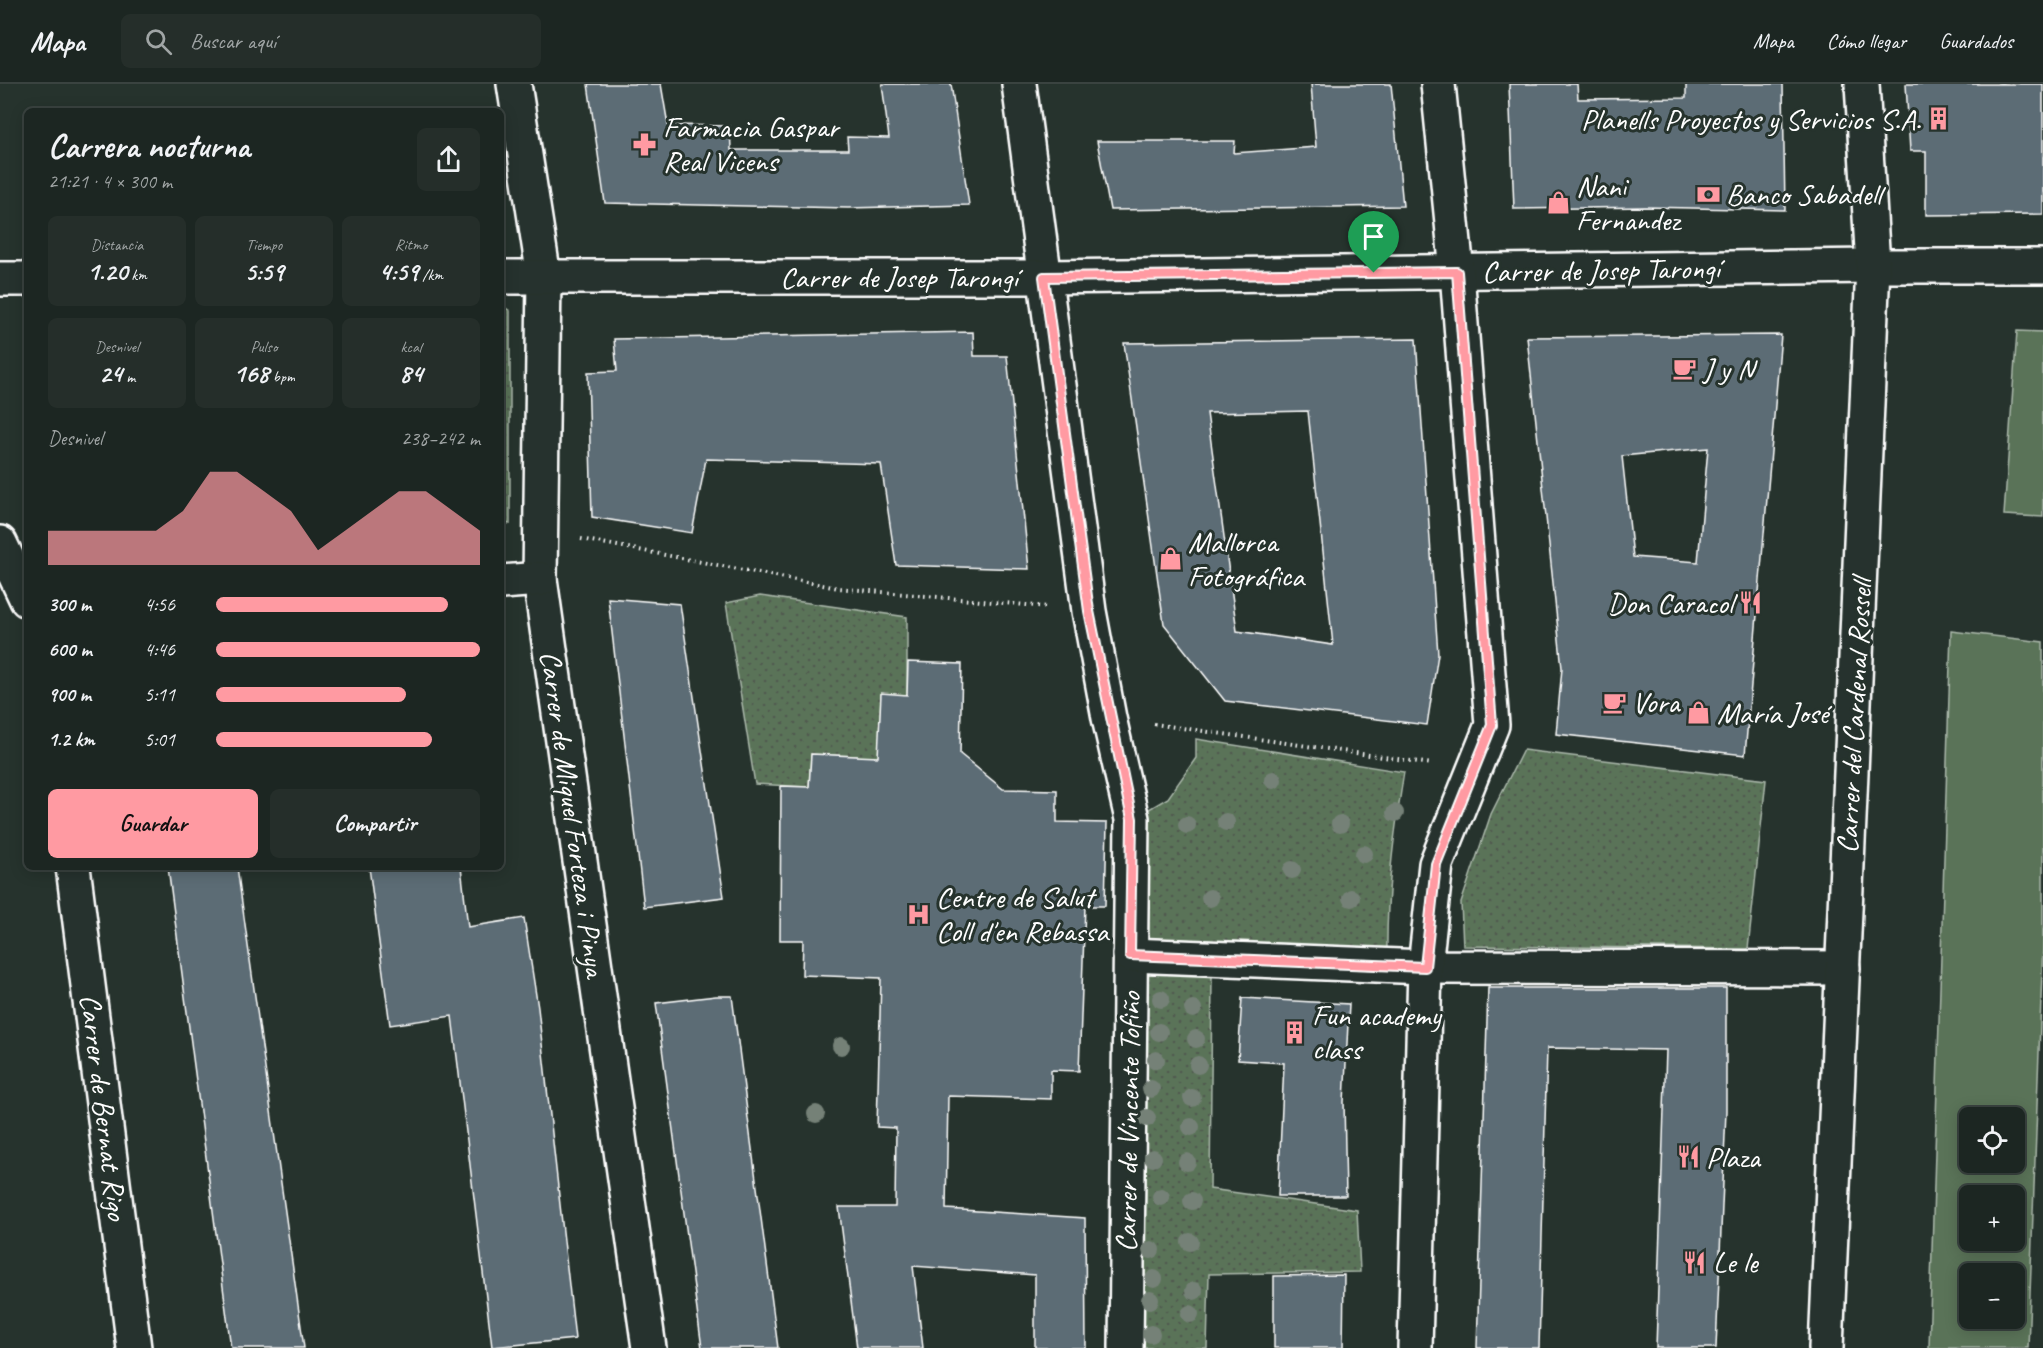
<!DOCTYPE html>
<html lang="es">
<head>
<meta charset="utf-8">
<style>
  :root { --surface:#1c2622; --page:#252e2a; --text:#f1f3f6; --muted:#a0a5a5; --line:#3a4340; --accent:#ff9aa2 }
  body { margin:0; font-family:Caveat,sans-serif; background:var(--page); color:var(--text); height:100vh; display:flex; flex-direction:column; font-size:22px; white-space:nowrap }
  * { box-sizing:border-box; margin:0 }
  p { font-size:20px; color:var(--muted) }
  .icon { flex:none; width:33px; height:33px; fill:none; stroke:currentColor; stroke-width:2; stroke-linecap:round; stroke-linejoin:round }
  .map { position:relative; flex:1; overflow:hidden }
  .drawer { position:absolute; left:24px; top:24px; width:480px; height:762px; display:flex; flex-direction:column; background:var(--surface); border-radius:9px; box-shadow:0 3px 15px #0003,0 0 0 2px var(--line) }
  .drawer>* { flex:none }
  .fabs { position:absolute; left:1959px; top:1023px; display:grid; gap:12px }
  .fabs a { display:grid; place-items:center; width:66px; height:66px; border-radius:9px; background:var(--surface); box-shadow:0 3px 15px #0003,0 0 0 2px var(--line); font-size:30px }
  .pin { position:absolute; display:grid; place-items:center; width:51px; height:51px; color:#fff; margin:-62px -26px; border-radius:50% 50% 50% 0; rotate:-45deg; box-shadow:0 0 6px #0007 }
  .pin .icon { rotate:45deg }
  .round { display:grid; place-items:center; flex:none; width:63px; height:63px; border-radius:9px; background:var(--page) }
  .overview { display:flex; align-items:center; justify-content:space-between; height:102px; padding:0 24px }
  h1 { font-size:33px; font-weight:800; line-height:45px }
  .stats { display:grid; grid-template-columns:repeat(3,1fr); gap:9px; height:102px; padding:6px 24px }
  .stats div { display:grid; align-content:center; border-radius:9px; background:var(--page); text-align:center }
  .stats b { font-size:26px; font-weight:800 }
  .stats small { font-size:16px; font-weight:400 }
  .stats p { font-size:16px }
  .chart { height:168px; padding:12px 24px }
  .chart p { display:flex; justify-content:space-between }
  .chart svg { width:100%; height:108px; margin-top:6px; fill:var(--accent); opacity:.7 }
  .action { display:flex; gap:12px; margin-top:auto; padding:12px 24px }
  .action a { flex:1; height:69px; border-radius:9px; background:var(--accent); color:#111; font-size:24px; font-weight:800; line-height:69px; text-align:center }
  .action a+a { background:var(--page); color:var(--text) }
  ul { padding:0 24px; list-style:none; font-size:20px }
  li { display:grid; grid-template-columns:96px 72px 1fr; align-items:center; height:45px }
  li i { height:15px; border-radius:8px; background:var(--accent) }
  header { display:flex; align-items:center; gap:36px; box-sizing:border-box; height:84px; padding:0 30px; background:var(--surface); border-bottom:2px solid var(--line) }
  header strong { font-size:28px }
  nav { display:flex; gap:33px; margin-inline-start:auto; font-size:21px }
  .search { width:420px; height:54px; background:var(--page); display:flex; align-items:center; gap:15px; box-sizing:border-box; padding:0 21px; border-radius:9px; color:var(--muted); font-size:22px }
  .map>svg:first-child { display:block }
</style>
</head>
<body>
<header>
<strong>Mapa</strong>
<div class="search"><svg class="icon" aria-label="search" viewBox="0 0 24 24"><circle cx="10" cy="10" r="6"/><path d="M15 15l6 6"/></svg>Buscar aquí</div>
<nav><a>Mapa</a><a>Cómo llegar</a><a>Guardados</a></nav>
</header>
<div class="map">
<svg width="2043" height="1264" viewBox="0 0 2043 1264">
  <defs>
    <pattern id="park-dots" width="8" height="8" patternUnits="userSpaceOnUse" patternTransform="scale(1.5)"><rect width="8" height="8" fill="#5a7358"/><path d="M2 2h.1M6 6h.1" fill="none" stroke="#515a50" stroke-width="1.8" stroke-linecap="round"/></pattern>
  </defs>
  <rect width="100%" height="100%" fill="#26332d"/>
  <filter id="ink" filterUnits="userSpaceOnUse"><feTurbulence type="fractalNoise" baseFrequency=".0167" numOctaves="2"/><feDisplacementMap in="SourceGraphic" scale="12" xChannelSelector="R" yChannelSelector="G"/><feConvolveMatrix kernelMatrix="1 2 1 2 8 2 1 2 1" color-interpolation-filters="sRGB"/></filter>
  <g filter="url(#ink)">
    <g fill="#5a7358" stroke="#acb9ac" stroke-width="1.5" fill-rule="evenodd">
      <polygon points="2017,247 2043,248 2043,433 2004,431"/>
      <path d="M1951,547l92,11v302l-15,404h-99zM1970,1034h44v44h-44zM1970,1112h44v44h-44zM1970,1190h44v44h-44z"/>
    </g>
    <g fill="url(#park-dots)" stroke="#acb9ac" stroke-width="1.5">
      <polygon points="501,221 510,227 510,440 501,438"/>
      <polygon points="760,512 907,533 907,611 881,610 879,662 905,709 858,672 811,670 809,703 755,700 726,519"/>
      <path d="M1196,655l208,33c-10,62 -18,121 -17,184l-169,-7 -6,26 -2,214 147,21 3,62 -151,2 -2,74h-73l5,-533 29,-17 28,-40z"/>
      <polygon points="1523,666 1766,696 1748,865 1463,862 1461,819 1491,730"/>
    </g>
    <g fill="#5c6c75" stroke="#fff" stroke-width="1.5" fill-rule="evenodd">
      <polygon points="588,0 661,0 668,41 730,42 731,66 848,66 847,53 889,54 882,0 951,0 969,121 848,124 605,119"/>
      <polygon points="1311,0 1391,0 1403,122 1110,126 1097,57 1235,57 1234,69 1316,63"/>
      <polygon points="1509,0 1577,0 1578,15 1686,14 1686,0 1783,0 1785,126 1645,123 1514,125"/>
      <polygon points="1906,0 2043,0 2043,130 1926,131 1926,67 1910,67"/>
      <polygon points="973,248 974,272 1007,272 1029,485 896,481 881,380 706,375 692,449 592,433 588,288 617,287 614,255"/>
      <path d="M1781,251l-36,420 -189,-21 6,-66 -35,-331zM1708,364l-10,114 -65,-5 -11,-101z"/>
      <path d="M1416,255l22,315 -11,71 -202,-24 -61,-77 -40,-281zM1308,327l25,234 -96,-14 -30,-218z"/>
      <polygon points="608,514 680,520 724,813 644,823"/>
      <polygon points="908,578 962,580 960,670 1003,705 1057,706 1057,738 1107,739 1105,822 1085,822 1079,987 1051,986 1051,1015 948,1012 946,1125 1085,1134 1086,1264 1035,1264 1035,1191 913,1182 923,1264 857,1264 839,1123 895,1123 896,1044 877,1043 881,894 802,891 803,856 780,856 781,702 809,703 811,670 878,673 881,609 907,611"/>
      <polygon points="168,783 237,783 304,1264 231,1264"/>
      <polygon points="369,783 461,783 468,843 524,834 538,924 575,1255 492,1263 452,932 390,941"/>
      <polygon points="1488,904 1726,904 1726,1027 1716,1264 1656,1264 1666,966 1547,964 1539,1264 1477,1264"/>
      <polygon points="716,912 732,912 778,1264 702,1264 656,919"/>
      <polygon points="1242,914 1349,920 1344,1018 1346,1112 1278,1112 1284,979 1238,976"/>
      <polygon points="1344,1191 1343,1264 1274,1264 1274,1192"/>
    </g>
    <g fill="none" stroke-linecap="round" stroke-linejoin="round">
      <defs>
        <g id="minor">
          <polyline points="514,0 544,193 540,495 649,1264"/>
          <polyline points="1019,0 1089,527 1109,634 1132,735 1126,1264"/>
          <polyline points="501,193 1044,193 1873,182 2043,182"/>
          <polyline points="0,195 27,195"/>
          <polyline points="0,459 27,516"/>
          <polyline points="501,498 540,495"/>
          <polyline points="73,783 134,1264"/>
          <polyline points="1130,871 1425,883 1843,884"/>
          <polyline points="1415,1264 1425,883 1436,780 1492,641 1457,188 1438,0"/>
          <polyline points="1826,1264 1873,182 1862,0"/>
        </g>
      </defs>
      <use href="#minor" stroke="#fff" stroke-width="38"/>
      <g stroke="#fff" stroke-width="4" stroke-dasharray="1.5 4.5" stroke-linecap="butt">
        <polyline points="581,455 838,504 1048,523"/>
        <polyline points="1154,640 1432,680"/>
      </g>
      <use href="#minor" stroke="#26332d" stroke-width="33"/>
    </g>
    <g fill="#758177">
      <circle cx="1273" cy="696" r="9"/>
      <circle cx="1395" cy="729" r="9"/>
      <circle cx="1226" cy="738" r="9"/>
      <circle cx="1340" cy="740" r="9"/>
      <circle cx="1187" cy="741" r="9"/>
      <circle cx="1364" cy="770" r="9"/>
      <circle cx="1292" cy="786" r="9"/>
      <circle cx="1210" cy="814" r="9"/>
      <circle cx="1351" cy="814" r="9"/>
      <circle cx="1161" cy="915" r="9"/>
      <circle cx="1193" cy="925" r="9"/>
      <circle cx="1159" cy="948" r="9"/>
      <circle cx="1196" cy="955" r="9"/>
      <circle cx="841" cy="962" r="9"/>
      <circle cx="1156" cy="976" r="9"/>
      <circle cx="1198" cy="981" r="9"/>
      <circle cx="1151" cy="1005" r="9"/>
      <circle cx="1192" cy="1014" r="9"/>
      <circle cx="816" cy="1030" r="9"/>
      <circle cx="1147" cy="1034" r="9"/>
      <circle cx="1191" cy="1043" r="9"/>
      <circle cx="1153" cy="1074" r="9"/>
      <circle cx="1187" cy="1078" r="9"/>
      <circle cx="1161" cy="1113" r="9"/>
      <circle cx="1192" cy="1117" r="9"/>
      <circle cx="1190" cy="1158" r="9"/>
      <circle cx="1151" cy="1166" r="9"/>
      <circle cx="1154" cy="1195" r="9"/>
      <circle cx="1194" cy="1207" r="9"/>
      <circle cx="1150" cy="1216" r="9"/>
      <circle cx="1190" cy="1230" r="9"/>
      <circle cx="1151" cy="1250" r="9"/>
    </g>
  </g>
  <g fill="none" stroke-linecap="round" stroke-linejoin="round" filter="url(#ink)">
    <defs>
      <polygon id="route" points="1457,188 1492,641 1436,780 1425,883 1130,871 1132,735 1089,527 1044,193"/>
    </defs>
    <use href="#route" stroke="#fff" stroke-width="12"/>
    <use href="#route" stroke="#ff9aa2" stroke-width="8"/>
  </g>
  <defs>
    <symbol id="building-bare" viewBox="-9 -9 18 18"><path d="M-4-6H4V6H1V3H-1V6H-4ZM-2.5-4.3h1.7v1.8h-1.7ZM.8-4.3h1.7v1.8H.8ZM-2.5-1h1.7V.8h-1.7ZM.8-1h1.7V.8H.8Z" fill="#ff9aa2" stroke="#26332d" stroke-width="2.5" paint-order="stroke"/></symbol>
    <symbol id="pharmacy-bare" viewBox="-9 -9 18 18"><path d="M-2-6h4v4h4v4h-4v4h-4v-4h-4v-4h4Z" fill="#ff9aa2" stroke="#26332d" stroke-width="2.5" paint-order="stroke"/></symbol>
    <symbol id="bank-bare" viewBox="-9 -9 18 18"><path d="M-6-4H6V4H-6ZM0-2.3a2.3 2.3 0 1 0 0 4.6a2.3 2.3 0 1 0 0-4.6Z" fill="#ff9aa2" stroke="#26332d" stroke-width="2.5" paint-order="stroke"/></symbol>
    <symbol id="shop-bare" viewBox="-9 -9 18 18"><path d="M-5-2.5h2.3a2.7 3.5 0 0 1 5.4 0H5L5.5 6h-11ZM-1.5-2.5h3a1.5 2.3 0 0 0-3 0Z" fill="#ff9aa2" stroke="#26332d" stroke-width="2.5" paint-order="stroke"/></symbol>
    <symbol id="cafe-bare" viewBox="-9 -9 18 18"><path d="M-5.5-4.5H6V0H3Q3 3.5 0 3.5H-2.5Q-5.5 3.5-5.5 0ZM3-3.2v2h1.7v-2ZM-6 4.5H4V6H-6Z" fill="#ff9aa2" stroke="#26332d" stroke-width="2.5" paint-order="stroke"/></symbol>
    <symbol id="restaurant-bare" viewBox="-9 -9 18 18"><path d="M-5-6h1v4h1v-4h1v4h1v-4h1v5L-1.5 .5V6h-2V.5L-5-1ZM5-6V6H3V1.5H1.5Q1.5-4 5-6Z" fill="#ff9aa2" stroke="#26332d" stroke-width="2.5" paint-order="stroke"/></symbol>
    <symbol id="hospital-bare" viewBox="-9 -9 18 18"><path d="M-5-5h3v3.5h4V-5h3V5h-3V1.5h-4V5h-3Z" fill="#ff9aa2" stroke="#26332d" stroke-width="2.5" paint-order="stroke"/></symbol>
  </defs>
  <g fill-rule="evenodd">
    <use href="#building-bare" x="1922" y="18" width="33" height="33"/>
    <use href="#pharmacy-bare" x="628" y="44" width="33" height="33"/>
    <use href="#bank-bare" x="1692" y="94" width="33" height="33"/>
    <use href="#shop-bare" x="1542" y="102" width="33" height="33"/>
    <use href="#cafe-bare" x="1668" y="268" width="33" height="33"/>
    <use href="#shop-bare" x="1154" y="458" width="33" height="33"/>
    <use href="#restaurant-bare" x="1734" y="502" width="33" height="33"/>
    <use href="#cafe-bare" x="1598" y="602" width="33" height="33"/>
    <use href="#shop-bare" x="1682" y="612" width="33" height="33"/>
    <use href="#hospital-bare" x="902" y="814" width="33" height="33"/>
    <use href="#building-bare" x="1278" y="932" width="33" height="33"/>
    <use href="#restaurant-bare" x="1672" y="1056" width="33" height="33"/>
    <use href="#restaurant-bare" x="1678" y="1162" width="33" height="33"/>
  </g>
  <g text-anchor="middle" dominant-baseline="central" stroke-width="6" stroke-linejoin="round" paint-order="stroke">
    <g font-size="30" fill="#fff" stroke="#26332d" text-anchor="start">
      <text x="1921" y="35" text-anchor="end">Planells Proyectos y Servicios S.A.</text>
      <text x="663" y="43">Farmacia Gaspar<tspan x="663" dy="34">Real Vicens</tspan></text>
      <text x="1576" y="102">Nani<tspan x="1576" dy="34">Fernandez</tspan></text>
      <text x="1726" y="110">Banco Sabadell</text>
      <text x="1703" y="285">J y N</text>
      <text x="1188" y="458">Mallorca<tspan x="1188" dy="34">Fotográfica</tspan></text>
      <text x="1733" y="519" text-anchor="end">Don Caracol</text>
      <text x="1632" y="618">Vora</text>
      <text x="1717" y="629">María José</text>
      <text x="936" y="813">Centre de Salut<tspan x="936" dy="34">Coll d'en Rebassa</tspan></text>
      <text x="1312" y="931">Fun academy<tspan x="1312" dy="34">class</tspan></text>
      <text x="1706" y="1073">Plaza</text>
      <text x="1713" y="1178">Le le</text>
    </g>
    <g font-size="30" fill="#fff" stroke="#26332d">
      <text transform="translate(1601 186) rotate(-1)">Carrer de Josep Tarongí</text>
      <text x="899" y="193">Carrer de Josep Tarongí</text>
      <text transform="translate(1854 632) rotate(-87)">Carrer del Cardenal Rossell</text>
      <text transform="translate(573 730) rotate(82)">Carrer de Miquel Forteza i Pinya</text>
      <text transform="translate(104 1023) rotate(83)">Carrer de Bernat Rigo</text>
      <text transform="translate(1128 1038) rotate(-89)">Carrer de Vincente Tofiño</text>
    </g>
  </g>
</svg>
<div class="fabs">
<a><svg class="icon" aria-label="locate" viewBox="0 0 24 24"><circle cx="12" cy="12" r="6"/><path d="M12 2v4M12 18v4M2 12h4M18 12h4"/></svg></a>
<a>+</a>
<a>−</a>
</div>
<div class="pin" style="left:1374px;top:189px;background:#1e9e55"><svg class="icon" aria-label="arrive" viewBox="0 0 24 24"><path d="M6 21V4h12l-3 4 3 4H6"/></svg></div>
<section class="drawer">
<div class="overview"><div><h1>Carrera nocturna</h1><p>21:21 · 4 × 300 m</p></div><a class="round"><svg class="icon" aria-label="share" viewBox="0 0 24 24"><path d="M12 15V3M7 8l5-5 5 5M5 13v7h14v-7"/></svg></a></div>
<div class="stats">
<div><p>Distancia</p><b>1.20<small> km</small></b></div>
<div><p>Tiempo</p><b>5:59</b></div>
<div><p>Ritmo</p><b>4:59<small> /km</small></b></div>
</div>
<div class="stats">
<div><p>Desnivel</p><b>24<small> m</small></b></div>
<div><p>Pulso</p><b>168<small> bpm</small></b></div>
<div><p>kcal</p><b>84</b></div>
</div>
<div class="chart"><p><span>Desnivel</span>238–242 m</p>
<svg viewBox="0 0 160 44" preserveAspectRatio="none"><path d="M0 44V30L10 30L20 30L30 30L40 30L50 22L60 6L70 6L80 14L90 22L100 38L110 30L120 22L130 14L140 14L150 22L160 30V44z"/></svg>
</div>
<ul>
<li><b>300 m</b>4:56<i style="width:88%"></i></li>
<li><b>600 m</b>4:46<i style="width:100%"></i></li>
<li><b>900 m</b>5:11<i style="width:72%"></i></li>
<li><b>1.2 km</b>5:01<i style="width:82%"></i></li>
</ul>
<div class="action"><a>Guardar</a><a>Compartir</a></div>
</section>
</div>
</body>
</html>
